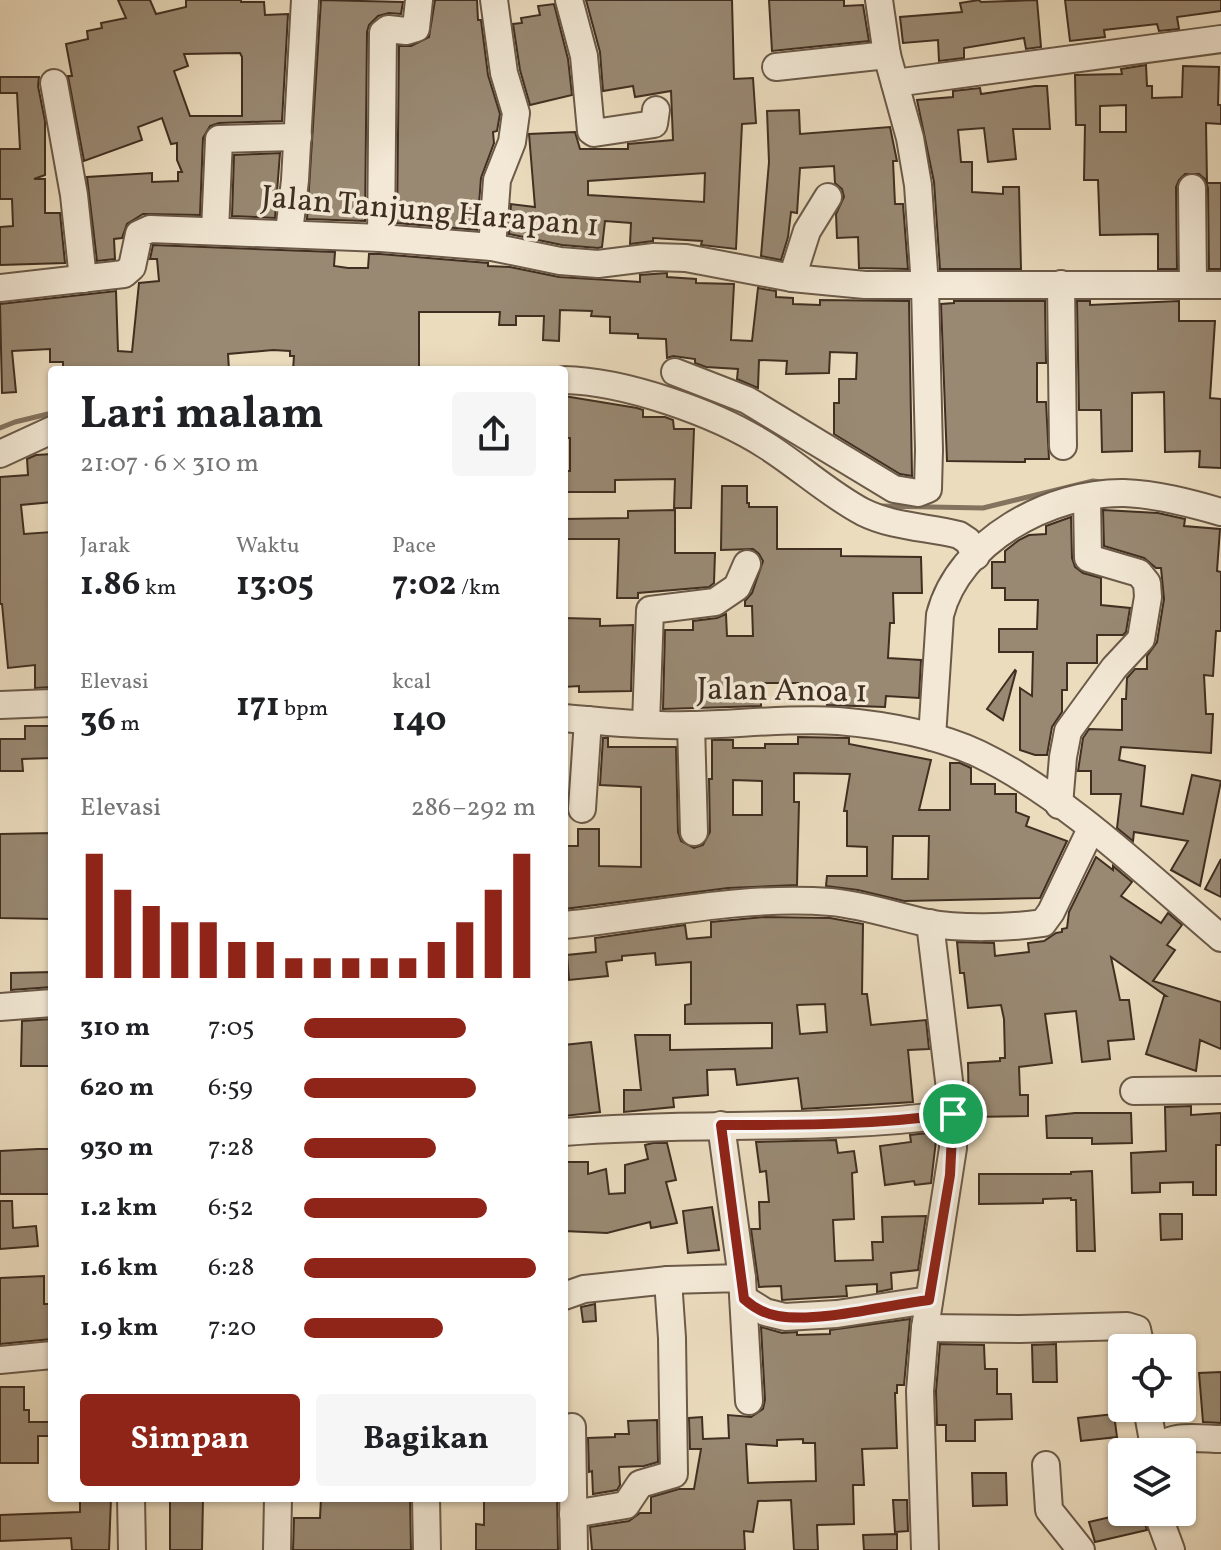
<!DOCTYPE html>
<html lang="id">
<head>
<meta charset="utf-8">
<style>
  :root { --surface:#fff; --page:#f6f6f6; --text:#202124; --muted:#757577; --accent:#8f2418 }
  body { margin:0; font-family:Vollkorn,serif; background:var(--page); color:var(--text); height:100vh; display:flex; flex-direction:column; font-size:30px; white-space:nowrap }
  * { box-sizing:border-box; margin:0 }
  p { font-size:26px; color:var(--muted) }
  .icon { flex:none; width:44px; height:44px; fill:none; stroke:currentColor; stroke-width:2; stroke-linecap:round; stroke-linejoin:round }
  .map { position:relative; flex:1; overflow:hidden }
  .side { position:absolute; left:48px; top:366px; width:520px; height:1136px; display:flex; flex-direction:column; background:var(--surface); border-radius:8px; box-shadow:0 2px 6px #0004 }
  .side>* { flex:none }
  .tools { position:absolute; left:1108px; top:1334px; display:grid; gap:16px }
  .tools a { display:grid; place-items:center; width:88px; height:88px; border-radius:8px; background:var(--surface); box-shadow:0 2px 6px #0004; font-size:40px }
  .pin { position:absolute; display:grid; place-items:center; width:68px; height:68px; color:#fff; margin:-34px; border:4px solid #fff; border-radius:50%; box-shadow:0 2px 8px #0007 }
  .round { display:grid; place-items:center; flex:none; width:84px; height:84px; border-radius:8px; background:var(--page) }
  .headline { display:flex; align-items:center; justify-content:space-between; height:136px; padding:0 32px }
  h1 { font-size:44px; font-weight:700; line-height:60px }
  .figures { display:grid; grid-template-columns:repeat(3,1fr); gap:12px; height:136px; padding:8px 32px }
  .figures div { display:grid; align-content:center }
  .figures b { font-size:34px; font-weight:700 }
  .figures small { font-size:22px; font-weight:400 }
  .figures p { font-size:22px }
  .chart { height:224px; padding:16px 32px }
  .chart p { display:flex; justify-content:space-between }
  .chart svg { width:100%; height:144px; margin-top:8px; stroke:var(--accent); stroke-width:6 }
  .cta { display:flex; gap:16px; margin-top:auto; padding:16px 32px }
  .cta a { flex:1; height:92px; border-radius:8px; background:var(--accent); color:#fff; font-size:32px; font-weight:700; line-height:92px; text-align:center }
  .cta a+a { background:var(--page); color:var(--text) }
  ul { padding:0 32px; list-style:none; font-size:26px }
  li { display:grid; grid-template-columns:128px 96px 1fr; align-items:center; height:60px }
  li i { height:20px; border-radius:10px; background:var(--accent) }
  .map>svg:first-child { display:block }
</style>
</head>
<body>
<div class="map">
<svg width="1221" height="1550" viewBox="0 0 1221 1550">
  <rect width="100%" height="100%" fill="#ebdcbe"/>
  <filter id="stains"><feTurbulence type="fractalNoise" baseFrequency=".0025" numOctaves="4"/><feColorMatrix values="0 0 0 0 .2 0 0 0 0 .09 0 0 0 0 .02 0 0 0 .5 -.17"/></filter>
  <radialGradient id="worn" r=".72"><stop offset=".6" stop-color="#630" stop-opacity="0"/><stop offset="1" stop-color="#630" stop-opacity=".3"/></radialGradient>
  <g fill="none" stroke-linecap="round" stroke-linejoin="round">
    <g stroke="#84735f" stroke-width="5">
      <polyline points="512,370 559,370"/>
      <polyline points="0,428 15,422 52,413"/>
      <polyline points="880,506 983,508 1093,481 1102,482"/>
    </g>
  </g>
  <g fill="#998973" stroke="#402f21" stroke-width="2" fill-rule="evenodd">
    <path d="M118,0h32l6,14 30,-7v-7h55v2h23l1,13 23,-1 -6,107 -63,2 -9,3 -7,12 -3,77 -57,-1 -16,10 -5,14 -8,1 1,20 -18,2 -10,-84 65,-4v9l26,-1v-9h4l-5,-12v-17l-6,1 -9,-26 -24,9 4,13 -58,21 -16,-85h4l-6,-32 22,-5 -1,-8 15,-3 -1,-5 25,-5zM240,53l2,4v59h-52l-16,-45 14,-5 -4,-12z"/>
    <polygon points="321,0 403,2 401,14 389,13 378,16 369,25 367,32 365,221 307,219"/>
    <polygon points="435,0 477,0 478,20 481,20 488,75 500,114 497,131 493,132 494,143 481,178 477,230 397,223 399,46 411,46 429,37"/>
    <path d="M586,0h146l2,79 19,-1 3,45 -14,1 -6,125 -35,-4 1,-4 -49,-3v3l-23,3 1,-21 -26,-2 -3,26 -4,1 -36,-3 -53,-11 2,-30 24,3 -6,-73 46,-2 5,17h48v-5l45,-4 -2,-49 -36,6 -2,-11 -30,5 -3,-39zM705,173l-1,29 -116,-7v-14z"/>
    <polygon points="769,0 844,0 844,6 863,5 869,41 772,51"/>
    <polygon points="979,0 981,2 1037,0 1041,47 1026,49 1024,38 964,48 964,58 939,61 938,40 903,43 900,17 962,12 960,3"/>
    <polygon points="1065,0 1221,0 1221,11 1177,17 1179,29 1159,31 1157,24 1104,30 1105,37 1070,41"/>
    <polygon points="554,4 568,59 572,95 530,105 520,70 513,24 522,23 521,18 540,15 538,6"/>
    <path d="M1146,65l1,21h5v12l30,-1 1,-31 36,1 -1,38h3v19l-15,-1 1,60h14v86h-12l-1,-81 -3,-9 -6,-5h-14l-6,6 -3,7 1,82h-19v-35l-58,1 -2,-55h-14l1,-55h-9l-1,-50 47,-1 -1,-5zM1126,105v27h-26v-26z"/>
    <polygon points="0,77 39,77 38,86 45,121 45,175 34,179 45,179 45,213 60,213 65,263 0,265 0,227 13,226 12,199 0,199 0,149 20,149 17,93 0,93"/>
    <polygon points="1035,86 1047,86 1050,129 1013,129 1016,159 988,162 984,128 958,130 961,162 972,162 972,192 1003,194 1003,187 1019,187 1021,269 940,269 934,182 917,100 953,97 953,91 980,88 981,94"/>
    <polygon points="799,110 800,134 890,127 897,161 893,161 895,204 903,204 908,269 859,268 858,237 837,238 836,214 844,197 842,189 835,183 834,166 800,168 797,213 791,212 788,237 781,260 761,256 769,162 767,111"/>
    <polygon points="280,153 275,218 232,216 234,155"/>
    <polygon points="153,245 335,252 334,266 348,268 368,268 369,254 380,254 488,263 488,266 510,267 559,277 640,282 640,275 667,273 667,277 696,279 696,283 734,284 731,340 752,341 758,288 776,291 776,297 793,298 793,304 820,305 820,300 909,301 912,476 900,474 834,434 834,403 839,403 839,379 856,379 857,353 830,352 829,373 786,374 787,361 759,360 758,388 737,379 738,369 706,367 695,363 695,359 673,356 667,358 666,339 638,338 638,334 610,333 610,317 591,316 592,311 560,310 559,341 543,340 544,316 516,316 516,325 499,325 500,312 419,312 419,370 293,370 294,356 290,356 290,351 273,350 228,354 229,370 63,370 63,362 50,362 50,349 12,351 16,392 2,393 0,304 116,291 118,351 132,352 139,283 159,281 157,259 150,259"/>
    <polygon points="954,301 1045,301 1046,363 1037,363 1037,402 1046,402 1049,459 1025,459 1025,462 947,461 941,304 954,303"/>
    <polygon points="1077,301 1090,301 1090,305 1179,301 1179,321 1215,321 1210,398 1221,399 1221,468 1199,467 1200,451 1165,452 1164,392 1132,393 1132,451 1102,452 1101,410 1079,410"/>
    <polygon points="564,396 637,408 643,410 643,417 665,417 673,420 674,429 694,429 691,508 674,508 675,479 615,480 615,492 564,492 564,471 570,471 570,438 564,438"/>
    <polygon points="52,454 52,502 21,505 24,534 52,532 52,687 35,688 35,665 8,668 2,604 0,604 0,477 28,475 27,459 36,455"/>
    <polygon points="722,486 747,486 747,503 749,503 749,507 777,507 777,549 841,549 841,556 921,557 922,593 893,593 894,623 890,623 888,658 921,660 919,698 886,696 885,707 827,705 826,690 798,691 798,683 761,683 761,706 663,709 665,630 693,630 693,621 717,618 726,614 727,636 753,636 752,606 745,606 745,601 752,593 763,561 759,554 753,549 721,550"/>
    <polygon points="675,510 675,553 715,553 714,583 709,587 638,593 638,598 617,598 619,539 564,539 564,519 628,518 628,511"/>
    <polygon points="1103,510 1158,513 1185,519 1184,526 1220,529 1217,571 1221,572 1221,631 1216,631 1213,676 1204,675 1206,714 1213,714 1211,753 1121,747 1119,760 1145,766 1141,806 1183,814 1192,775 1221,781 1200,886 1171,870 1188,841 1134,832 1133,841 1117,828 1121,794 1091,794 1091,771 1078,771 1083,738 1089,729 1122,730 1122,699 1126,699 1127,678 1135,669 1147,669 1147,656 1157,642 1164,599 1161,568 1156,568 1144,558 1104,546"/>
    <polygon points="1071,517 1072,558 1075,567 1083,573 1101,578 1101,605 1130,608 1126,632 1123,635 1097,635 1097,663 1067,663 1067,690 1062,690 1062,712 1052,727 1047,755 1035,755 1020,750 1020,688 1032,696 1033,652 999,652 999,629 1037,629 1038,600 1005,600 1005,588 992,588 992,562 1005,562 1005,551 1019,540 1029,535 1046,534 1046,526"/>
    <polygon points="564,618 600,619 600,626 633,625 631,691 579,692 579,686 564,687"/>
    <polygon points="1015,670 1016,671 1003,720 987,709"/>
    <polygon points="25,726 52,726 52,758 22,759 23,771 0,771 0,739 25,739"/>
    <path d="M798,737l51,1v6l82,16 -12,50h31v-47h10l11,5v16h24v10h21v18l13,5 -3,9 41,15 -27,57 -136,3 -46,-11 -32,-4 1,-10h40v-29l-20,-1v-35h-3l6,-37 -56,-1v29h5l-2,83 -69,3 -164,21v-63h14v-17h21v37l42,1v-80l-41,-2 3,-47h5v9h68l2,85 3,9 13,7 9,-3 7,-13 -1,-53h3v-39h21v8h32v-4h33zM733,780l29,1v34h-29zM893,836h36l-1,43h-36z"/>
    <polygon points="52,833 52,919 0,918 0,834"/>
    <polygon points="1096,857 1113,870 1113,866 1132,882 1121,896 1161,923 1168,913 1182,925 1167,945 1175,950 1153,981 1221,1002 1221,1049 1200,1040 1196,1071 1146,1054 1164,996 1166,996 1111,957 1120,1000 1129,1000 1134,1039 1108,1041 1110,1059 1082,1062 1076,1011 1045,1014 1052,1063 1019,1067 1020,1095 1028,1095 1028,1116 969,1117 968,1063 1000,1061 1000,1058 1005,1058 1004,1019 1001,1005 968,1008 964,973 960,973 957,942 994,943 995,956 1029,952 1028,943 1044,941 1056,933 1062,932 1062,929 1067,928 1069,912"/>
    <polygon points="1221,859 1221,897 1205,889"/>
    <path d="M764,917l66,1 33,6 -1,70h5l4,31 55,-5 3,29 -21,1 5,52 -111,7 -4,-31 -61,7 -2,-16 -28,1 1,25 -35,3 1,9 -50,5v-22h17l-6,-55h35v15l102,-2v-25l-87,1v-19l6,-1v-42l-35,3 -1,-12 -33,3v4l-16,2 2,14 -39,4 -2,-25 29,-3 -1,-14 90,-13 2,14 24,-2v-15zM825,1004l2,28 -27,2 -3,-29z"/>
    <polygon points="52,972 52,987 11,990 11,973"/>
    <polygon points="52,1019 52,1066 21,1066 22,1021"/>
    <polygon points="591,1042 600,1112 564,1116 564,1045"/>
    <polygon points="1191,1106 1191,1115 1221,1113 1221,1145 1216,1145 1216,1195 1193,1195 1193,1182 1160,1183 1160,1192 1132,1193 1131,1153 1166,1151 1165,1107"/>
    <polygon points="1075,1113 1131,1113 1132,1143 1092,1144 1092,1138 1047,1138 1046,1116"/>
    <polygon points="937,1132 931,1183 915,1185 914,1181 885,1185 880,1146 911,1142 910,1135"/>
    <polygon points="836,1140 838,1153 854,1151 857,1172 852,1173 854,1219 833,1220 835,1261 873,1260 872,1242 883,1242 882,1217 926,1216 918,1270 891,1273 892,1289 877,1292 877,1284 846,1286 847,1296 782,1300 781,1286 759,1287 751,1229 760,1229 759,1202 769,1202 766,1171 760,1172 756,1142"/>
    <polygon points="653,1143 667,1143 676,1180 666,1182 677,1223 651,1228 650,1222 607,1233 564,1231 564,1162 588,1162 588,1174 606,1169 609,1194 625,1193 625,1165 648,1159 645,1145"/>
    <polygon points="38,1149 52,1149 52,1194 0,1194 0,1151"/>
    <polygon points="1092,1171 1095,1251 1077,1251 1076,1200 1071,1200 1071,1198 1043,1199 1043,1203 979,1204 979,1174 1071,1174 1071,1172"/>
    <polygon points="0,1201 12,1201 13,1228 36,1226 38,1246 0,1249"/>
    <polygon points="712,1207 719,1250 688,1253 683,1211"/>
    <polygon points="1160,1214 1182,1214 1182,1239 1161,1240"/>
    <polygon points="44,1276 44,1304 52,1304 52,1339 0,1344 0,1278"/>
    <polygon points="595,1304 596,1321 583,1322 581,1307"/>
    <path d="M910,1319l-6,66h-7v8h-2l2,55 -35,1 2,36h-11l1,39 -37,1 1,25h-24l-3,-50 -33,1 -5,31 -9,-1 1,19h-153l-2,-23 39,-6 11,-8h11v-16l28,-8h15l7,-40h-11l-1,-31 13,-1 1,22 26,-1 -1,-23 23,2 12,-8 2,-9 -4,-73 21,6 15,-1v3l33,-1v-4zM803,1439v4h12l1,38 -68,2 -2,-39 31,2v-6z"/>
    <polygon points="940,1344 984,1345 985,1369 997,1369 997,1394 1011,1394 1012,1419 975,1420 975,1441 946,1441 946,1425 937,1425 936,1391"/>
    <polygon points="1056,1344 1057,1382 1033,1382 1032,1345"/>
    <polygon points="1221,1372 1221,1423 1203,1422 1199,1373"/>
    <polygon points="0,1387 24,1387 24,1410 29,1410 29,1422 52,1422 52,1436 38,1436 38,1463 0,1463"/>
    <polygon points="1114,1414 1117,1437 1081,1441 1078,1418"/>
    <polygon points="657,1420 658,1462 644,1466 619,1467 620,1485 617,1490 593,1494 592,1471 589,1472 588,1438 615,1437 615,1434 629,1434 628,1421"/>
    <polygon points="972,1473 1006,1473 1007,1505 973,1506"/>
    <polygon points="80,1498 111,1498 109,1550 72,1550 71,1538 0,1541 0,1515 80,1512"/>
    <polygon points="170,1498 203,1498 202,1550 170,1550"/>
    <polygon points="321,1498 410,1498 411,1550 293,1550 294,1518 320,1518"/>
    <polygon points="509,1498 557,1498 558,1550 476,1550 476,1524 484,1525 484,1500"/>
    <polygon points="893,1500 907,1500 908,1531 895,1532"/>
    <polygon points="1132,1512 1141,1512 1147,1530 1095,1542 1089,1522"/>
    <polygon points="897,1534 897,1550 864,1550 863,1535"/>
  </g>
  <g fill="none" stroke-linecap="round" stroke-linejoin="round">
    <defs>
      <g id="minor">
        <polyline points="569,0 584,56 591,131 594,133 654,124 656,110"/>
        <polyline points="776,67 887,55"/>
        <polyline points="54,83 74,195 83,279"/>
        <polyline points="895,83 1221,39"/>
        <polyline points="1192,188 1193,283"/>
        <polyline points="215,231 219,139 298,137"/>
        <polyline points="289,233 295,180 305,0"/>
        <polyline points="381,238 383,33 388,29 406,31 416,28 419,0"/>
        <polyline points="492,247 497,180 512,142 516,113 504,73 494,0"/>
        <polyline points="792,278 807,231 828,197"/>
        <polyline points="1061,284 1063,446"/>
        <polyline points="0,288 124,274 132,267 139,234 150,229 381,238 492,247 560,261 598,264 654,257 686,258 792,278 865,285 1221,285"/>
        <polyline points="675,372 747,400 894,489 918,493 928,489 929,450 925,286 918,185 910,138 887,55 879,0"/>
        <path d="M564,380c60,1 152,33 203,66 33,21 62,48 96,66 30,15 65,15 96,23l9,6 8,15"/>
        <polyline points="0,454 52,430"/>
        <polyline points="0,705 52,703"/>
        <path d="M564,718c42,4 85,8 128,7 48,-1 97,-7 146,-4 47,4 98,13 141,33 87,42 169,122 242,184"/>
        <polyline points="646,724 650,610 715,602 737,587 747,564"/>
        <polyline points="691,725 694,832"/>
        <path d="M932,737l8,-122c19,-74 110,-123 184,-122 32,1 66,10 97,19"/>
        <polyline points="1059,805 1063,757 1068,731 1114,668 1141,639 1148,597 1147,583 1139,573 1088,558 1087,498"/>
        <polyline points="582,809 588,720"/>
        <path d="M564,925c90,-9 176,-30 267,-23 33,3 64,14 96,21 32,6 83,5 116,0l8,-11 40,-83"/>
        <polyline points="0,1007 52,1003"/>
        <polyline points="1134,1091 1221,1090"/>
        <polyline points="721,1125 742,1278"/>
        <path d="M564,1132c129,-11 260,0 389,-18"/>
        <polyline points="668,1280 742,1278 749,1401"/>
        <polyline points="564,1296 584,1289 668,1280 672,1338 674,1474 640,1484 626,1505 573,1514"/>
        <polyline points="744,1299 765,1312 785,1317 837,1314 929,1300"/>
        <polyline points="925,1328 1020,1329 1127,1326 1137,1329 1141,1348"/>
        <polyline points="0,1360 52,1355"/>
        <polyline points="1147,1408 1155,1452"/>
        <polyline points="572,1427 574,1550"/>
        <path d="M1156,1452c11,-20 45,-13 65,-13"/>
        <polyline points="1046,1465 1049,1510 1081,1550"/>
        <polyline points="131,1498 132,1550"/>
        <polyline points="426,1498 427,1550"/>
        <polyline points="1157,1512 1171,1550"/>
        <polyline points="277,1550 278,1498"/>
        <polyline points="925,1550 920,1391 925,1328 953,1148 953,1114 930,923"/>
      </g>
    </defs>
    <use href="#minor" stroke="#6b5a48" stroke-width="30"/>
    <use href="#minor" stroke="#f2e8d5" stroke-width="26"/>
  </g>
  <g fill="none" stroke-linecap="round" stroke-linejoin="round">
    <defs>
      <path id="route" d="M953,1114l-3,61 -21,125c-43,5 -110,23 -151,16 -13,-2 -25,-9 -34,-17l-23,-174c78,0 154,0 232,-11z"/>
    </defs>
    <use href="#route" stroke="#fff" stroke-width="16"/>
    <use href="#route" stroke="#8f2418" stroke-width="10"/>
  </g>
  <g text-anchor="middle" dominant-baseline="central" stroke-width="7" stroke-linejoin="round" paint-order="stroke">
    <g font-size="32" fill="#402f21" stroke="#f2e8d5">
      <text transform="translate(430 213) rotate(5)">Jalan Tanjung Harapan 1</text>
      <text transform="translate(782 692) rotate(1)">Jalan Anoa 1</text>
    </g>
  </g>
  <rect width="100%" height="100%" filter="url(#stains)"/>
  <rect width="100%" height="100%" fill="url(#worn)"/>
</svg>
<div class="tools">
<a><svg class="icon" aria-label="locate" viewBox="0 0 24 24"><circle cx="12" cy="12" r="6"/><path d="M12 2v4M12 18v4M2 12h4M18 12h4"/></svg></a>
<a><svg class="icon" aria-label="layers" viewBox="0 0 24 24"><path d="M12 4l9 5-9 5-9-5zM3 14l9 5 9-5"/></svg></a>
</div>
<div class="pin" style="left:953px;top:1114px;background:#1e9e55"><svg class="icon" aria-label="arrive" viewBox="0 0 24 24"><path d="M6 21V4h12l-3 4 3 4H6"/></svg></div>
<section class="side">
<div class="headline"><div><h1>Lari malam</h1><p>21:07 · 6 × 310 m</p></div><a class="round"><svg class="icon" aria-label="share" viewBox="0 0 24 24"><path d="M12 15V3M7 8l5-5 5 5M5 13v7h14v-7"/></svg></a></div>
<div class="figures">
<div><p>Jarak</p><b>1.86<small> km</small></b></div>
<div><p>Waktu</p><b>13:05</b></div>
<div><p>Pace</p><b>7:02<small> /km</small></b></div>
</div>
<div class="figures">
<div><p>Elevasi</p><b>36<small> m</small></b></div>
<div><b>171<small> bpm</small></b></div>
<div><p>kcal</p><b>140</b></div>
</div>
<div class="chart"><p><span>Elevasi</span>286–292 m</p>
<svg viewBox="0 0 160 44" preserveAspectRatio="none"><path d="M5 44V6M15 44V17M25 44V22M35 44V27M45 44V27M55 44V33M65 44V33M75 44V38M85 44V38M95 44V38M105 44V38M115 44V38M125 44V33M135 44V27M145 44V17M155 44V6"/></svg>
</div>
<ul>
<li><b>310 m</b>7:05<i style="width:70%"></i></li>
<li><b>620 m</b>6:59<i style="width:74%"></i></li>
<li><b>930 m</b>7:28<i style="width:57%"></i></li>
<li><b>1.2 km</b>6:52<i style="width:79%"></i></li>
<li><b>1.6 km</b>6:28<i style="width:100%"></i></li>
<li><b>1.9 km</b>7:20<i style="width:60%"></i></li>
</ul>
<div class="cta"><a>Simpan</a><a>Bagikan</a></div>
</section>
</div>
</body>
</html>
